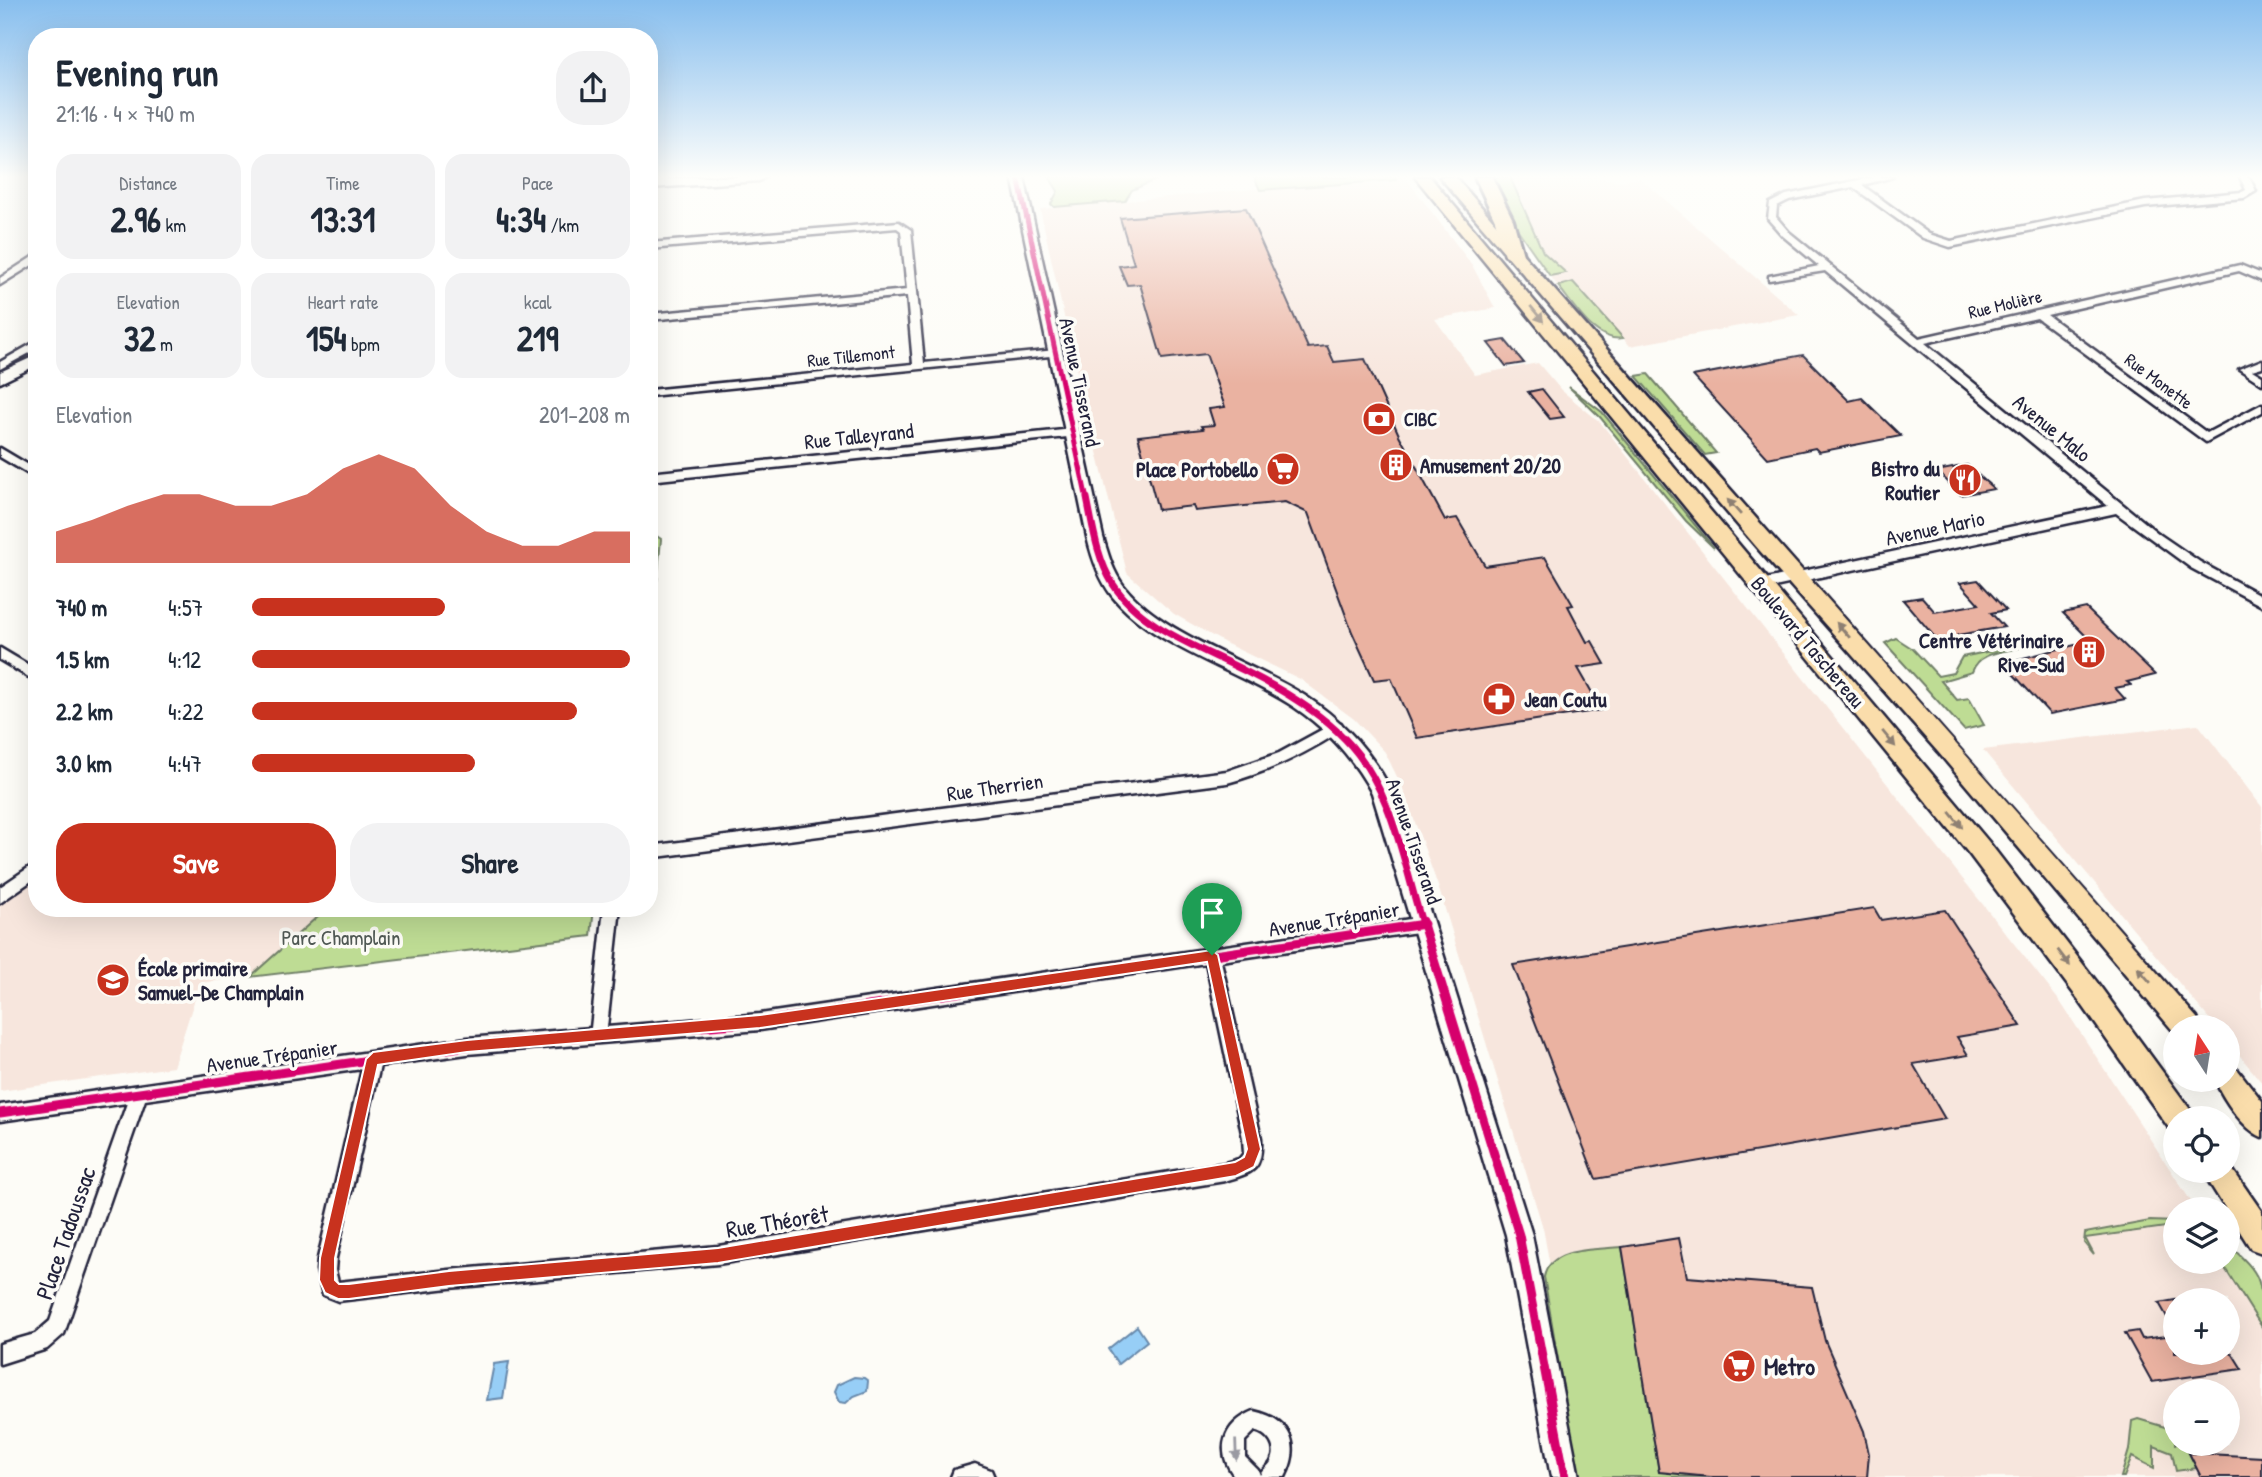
<!DOCTYPE html>
<html lang="en">
<head>
<meta charset="utf-8">
<style>
  :root { --surface:#fff; --page:#f2f2f3; --text:#1f2937; --muted:#747a83; --accent:#c8321e }
  body { margin:0; font-family:"Patrick Hand",sans-serif; background:var(--page); color:var(--text); height:100vh; display:flex; flex-direction:column; font-size:26px; white-space:nowrap }
  * { box-sizing:border-box; margin:0 }
  p { font-size:23px; color:var(--muted) }
  .icon { flex:none; width:38px; height:38px; fill:none; stroke:currentColor; stroke-width:2; stroke-linecap:round; stroke-linejoin:round }
  .map { position:relative; flex:1; overflow:hidden }
  .side { position:absolute; left:28px; top:28px; width:630px; height:889px; display:flex; flex-direction:column; background:var(--surface); border-radius:28px; box-shadow:0 7px 28px #0002 }
  .side>* { flex:none }
  .needle { width:46px; rotate:348deg }
  .controls { position:absolute; left:2163px; top:1015px; display:grid; gap:14px }
  .controls a { display:grid; place-items:center; width:77px; height:77px; border-radius:50%; background:var(--surface); box-shadow:0 7px 28px #0002; font-size:35px }
  .pin { position:absolute; display:grid; place-items:center; width:60px; height:60px; color:#fff; margin:-72px -30px; border-radius:50% 50% 50% 0; rotate:-45deg; box-shadow:0 0 7px #0007 }
  .pin .icon { rotate:45deg }
  .round { display:grid; place-items:center; flex:none; width:74px; height:74px; border-radius:28px; background:var(--page) }
  .head { display:flex; align-items:center; justify-content:space-between; height:119px; padding:0 28px }
  h1 { font-size:38px; font-weight:700; line-height:52px }
  .figures { display:grid; grid-template-columns:repeat(3,1fr); gap:10px; height:119px; padding:7px 28px }
  .figures div { display:grid; align-content:center; border-radius:18px; background:var(--page); text-align:center }
  .figures b { font-size:35px; font-weight:700 }
  .figures small { font-size:19px; font-weight:400 }
  .figures p { font-size:19px }
  .chart { height:196px; padding:14px 28px }
  .chart p { display:flex; justify-content:space-between }
  .chart svg { width:100%; height:126px; margin-top:7px; fill:var(--accent); opacity:.7 }
  .action { display:flex; gap:14px; margin-top:auto; padding:14px 28px }
  .action a { flex:1; height:80px; border-radius:28px; background:var(--accent); color:#fff; font-size:28px; font-weight:700; line-height:80px; text-align:center }
  .action a+a { background:var(--page); color:var(--text) }
  ul { padding:0 28px; list-style:none; font-size:23px }
  li { display:grid; grid-template-columns:112px 84px 1fr; align-items:center; height:52px }
  li i { height:18px; border-radius:9px; background:var(--accent) }
  .map>svg:first-child { display:block }
</style>
</head>
<body>
<div class="map">
<svg width="2262" height="1477" viewBox="0 0 2262 1477">
  <rect width="100%" height="100%" fill="#fdfcf7"/>
  <filter id="ink" filterUnits="userSpaceOnUse"><feTurbulence type="fractalNoise" baseFrequency=".0143" numOctaves="2"/><feDisplacementMap in="SourceGraphic" scale="14" xChannelSelector="R" yChannelSelector="G"/><feConvolveMatrix kernelMatrix="1 2 1 2 8 2 1 2 1" color-interpolation-filters="sRGB"/></filter>
  <g filter="url(#ink)">
    <g fill="#f7e6dd" fill-rule="evenodd">
      <path d="M1383,177h22l67,88 23,43 -60,11 40,56 63,-12 23,27 39,32 461,581 135,206h-21v53h53l34,49v146l-72,-4 11,24h-612l-46,-249 -105,-342 -35,-97 -18,-37 -31,-33 -54,-40 -75,-36 -51,-29 -47,-41 -57,-230 -30,-134zM2175,1300h53v53h-53zM2175,1391h53v53h-53z"/>
      <polygon points="1510,177 1550,177 1553,181 1570,177 1602,177 1615,181 1640,178 1799,315 1630,346 1574,282 1558,286 1550,276 1565,273 1543,252"/>
      <polygon points="2198,724 2262,807 2262,1083 2228,1041 2228,1027 2216,1027 1983,750"/>
      <polygon points="37,870 37,908 327,908 250,977 200,983 173,1067 0,1091 0,897"/>
    </g>
    <g fill="#bedc94" stroke="#707f68" stroke-width="2">
      <polygon points="1049,177 1162,177 1132,190 1125,201 1054,207 1051,204 1058,191"/>
      <polygon points="1254,177 1396,177 1396,180 1260,190"/>
      <polygon points="1493,177 1510,177 1543,252 1566,273 1550,276 1518,230"/>
      <path d="M1573,282l50,56c-28,5 -49,-33 -65,-52z"/>
      <polygon points="1648,374 1716,453 1705,455 1636,376"/>
      <polygon points="1569,387 1602,412 1714,548 1686,521 1600,417"/>
      <polygon points="649,531 661,539 649,668"/>
      <path d="M1896,638l17,11 25,27 15,-3 9,-16 63,-13 -2,3c-19,5 -44,4 -51,25l-31,9 16,19 12,-2 15,27 -20,5 -79,-87z"/>
      <polygon points="327,908 594,908 591,936 250,977"/>
      <polygon points="2150,1221 2175,1222 2175,1229 2173,1226 2085,1238 2094,1255 2084,1243 2085,1233"/>
      <path d="M2228,1244c34,32 34,33 34,83l-41,-65h7z"/>
      <path d="M1622,1247l37,224 51,6h-132l-34,-200c6,-31 52,-27 78,-30z"/>
      <polygon points="2138,1419 2175,1430 2175,1444 2197,1444 2201,1453 2189,1453 2197,1468 2176,1471 2172,1453 2154,1446 2154,1468 2132,1457 2124,1477 2121,1477 2129,1450 2132,1421"/>
    </g>
    <g fill="#97cef6" stroke="#6889ab" stroke-width="2">
      <polygon points="1137,1326 1147,1341 1118,1364 1108,1349"/>
      <polygon points="509,1362 503,1398 487,1400 494,1364"/>
      <polygon points="854,1377 864,1378 868,1381 867,1391 854,1396 846,1403 839,1402 834,1392 837,1385"/>
    </g>
    <g fill="#eab2a1" stroke="#22223b" stroke-width="2">
      <polygon points="1246,208 1308,348 1327,346 1334,362 1365,359 1399,435 1445,520 1457,518 1485,566 1545,557 1573,605 1568,606 1587,642 1592,641 1605,664 1578,668 1602,710 1417,738 1391,678 1374,680 1352,632 1308,513 1285,502 1195,511 1193,506 1158,510 1138,436 1203,429 1201,426 1214,425 1209,409 1225,407 1206,354 1162,359 1140,284 1127,285 1119,266 1134,264 1120,218"/>
      <polygon points="1505,340 1524,363 1506,366 1488,343"/>
      <polygon points="1803,355 1849,401 1862,398 1901,436 1819,452 1815,448 1768,458 1693,376"/>
      <polygon points="1542,389 1564,417 1550,419 1528,392"/>
      <polygon points="1967,465 1994,489 1961,495 1937,471"/>
      <polygon points="1978,580 2006,610 1991,613 2004,627 1958,635 1965,644 1944,648 1903,600 1922,597 1935,612 1979,604 1960,583"/>
      <polygon points="2086,608 2155,675 2127,682 2131,685 2115,688 2125,699 2050,714 2003,663 2091,641 2063,613"/>
      <polygon points="1874,908 1881,920 1945,910 2021,1026 1957,1037 1968,1055 1913,1064 1945,1119 1596,1179 1513,965"/>
      <polygon points="1679,1238 1687,1277 1812,1287 1825,1341 1864,1431 1869,1454 1867,1477 1710,1477 1659,1472 1622,1247"/>
      <polygon points="2175,1300 2175,1331 2159,1303"/>
      <polygon points="2138,1331 2142,1339 2175,1335 2175,1353 2232,1353 2242,1369 2152,1382 2125,1333"/>
      <polygon points="2189,1453 2262,1457 2262,1477 2201,1477"/>
    </g>
    <g fill="none" stroke-linecap="round" stroke-linejoin="round">
      <defs>
        <g id="minor">
          <polygon points="1874,177 1893,177 1862,185 1929,234 1951,241 2145,201 2242,192 2246,190 2240,177 2249,177 2256,191 2244,198 2145,207 1950,247 1923,238 1853,187 1789,200 1777,206 1776,217 1789,232 1919,338 2240,265 2262,274 2262,281 2239,271 2047,315 2207,433 2262,404 2262,412 2206,442 2037,318 1925,343 2159,534 2200,562 2262,596 2262,606 2191,568 2116,513 1761,590 1757,588 1755,585 1757,582 1761,580 2108,506 1825,271 1769,280 1769,276 1819,266 1783,236 1768,219 1770,203 1786,195"/>
          <polygon points="899,222 911,230 924,363 1056,350 1060,351 1060,355 649,396 649,390 913,364 907,296 649,320 649,314 907,290 901,231 897,228 649,249 649,243"/>
          <polygon points="37,254 37,262 0,285 0,278"/>
          <polygon points="37,341 37,349 0,369 0,362"/>
          <polygon points="2262,360 2262,367 2252,370 2262,376 2262,384 2239,369"/>
          <polygon points="1073,429 1079,433 1077,436 649,481 649,473"/>
          <polygon points="0,448 37,470 37,479 0,457"/>
          <polygon points="0,648 37,670 37,682 0,660"/>
          <path d="M1336,722l5,1 2,4 -2,4c-36,23 -72,41 -114,52l-578,75v-12l578,-75 52,-18z"/>
          <polygon points="37,862 37,877 0,903 0,887"/>
          <path d="M604,908h16l-13,119 153,-13 664,-97 6,2 2,5 -2,5 -6,2 -203,30 40,177c2,33 -8,34 -36,43l-507,83 -269,24 -111,13 -15,-6 -6,-25 1,-12 44,-189 -217,31 -81,234 -17,15 -47,15v-20l35,-10 15,-13 77,-218 -127,18v-16l467,-67 124,-10zM1206,963l37,175 1,15 -5,6 -14,4 -507,83 -269,24 -111,12 -3,-12 1,-12 44,-192 87,-12 293,-24z"/>
          <path d="M1254,1411c36,8 48,33 31,66h-50c-21,-27 -11,-54 19,-66zM1255,1431c13,3 24,17 16,31 -3,5 -8,7 -11,13l-2,-5 -13,-13v-16z"/>
          <polygon points="975,1464 991,1470 994,1477 951,1477 954,1470"/>
        </g>
        <g id="tertiary">
          <polygon points="696,177 765,177 759,181 649,188 649,180"/>
          <path d="M1012,177h12l79,360c5,17 10,35 21,49 39,50 129,76 183,111 37,24 65,56 85,95l140,443 47,242h-28l-45,-242 -134,-442c-19,-35 -44,-63 -78,-86 -54,-36 -143,-61 -182,-111 -13,-17 -20,-38 -25,-59z"/>
          <polygon points="37,355 37,365 0,383 0,372"/>
        </g>
        <g id="primary">
          <polygon points="1415,177 1430,177 1988,841 2096,981 2189,1108 2193,1118 2175,1118 2175,1130 2169,1128 2078,999 1970,855"/>
          <path d="M1440,177h15c246,281 496,559 742,841l3,9h-25v6l-237,-281 -178,-201z"/>
          <path d="M2228,1066l10,4 24,31v36c-19,-8 -39,-38 -47,-57h13z"/>
          <polygon points="2228,1163 2262,1212 2262,1253 2251,1249 2202,1171 2228,1171"/>
        </g>
        <polygon id="motorway" points="1475,177 1492,177 1513,220 1523,255 1520,259 1514,260 1505,255 1495,220"/>
      </defs>
      <use href="#minor" stroke="#22223b" stroke-width="5"/>
      <use href="#tertiary" stroke="#22223b" stroke-width="5"/>
      <use href="#primary" stroke="#22223b" stroke-width="5"/>
      <use href="#motorway" stroke="#22223b" stroke-width="6"/>
      <use href="#minor" fill="#fdfcf7" fill-rule="evenodd"/>
      <use href="#tertiary" fill="#fdfcf7" fill-rule="evenodd"/>
      <use href="#primary" fill="#faddab" fill-rule="evenodd"/>
      <use href="#motorway" fill="#faddab" fill-rule="evenodd"/>
      <defs>
        <polyline id="cycleway-far2" points="1018,177 1087,500"/>
        <path id="cycleway-far1" d="M1087,498c6,29 10,61 26,86 28,44 88,64 132,87 36,18 72,39 100,68 47,48 58,122 77,184"/>
        <g id="cycleway">
          <polyline points="1422,921 1519,1235 1565,1477"/>
          <polyline points="0,1113 467,1046 760,1022 1424,924"/>
        </g>
      </defs>
      <use href="#cycleway-far2" stroke="#fdfcf7" stroke-width="9"/>
      <use href="#cycleway-far1" stroke="#fdfcf7" stroke-width="11"/>
      <use href="#cycleway" stroke="#fdfcf7" stroke-width="13"/>
      <use href="#cycleway-far2" stroke="#d6006c" stroke-width="5"/>
      <use href="#cycleway-far1" stroke="#d6006c" stroke-width="7"/>
      <use href="#cycleway" stroke="#d6006c" stroke-width="9"/>
    </g>
    <defs><path id="oneway-solid" d="M-6-.8H1V-3.2L6.5 0L1 3.2V.8H-6Z" transform="scale(1.75)"/></defs>
    <g fill="#8e8073">
      <use href="#oneway-solid" transform="translate(1537 314) rotate(51)"/>
      <use href="#oneway-solid" transform="translate(1734 507) rotate(-131)"/>
      <use href="#oneway-solid" transform="translate(1843 630) rotate(-131)"/>
      <use href="#oneway-solid" transform="translate(1889 739) rotate(50)"/>
      <use href="#oneway-solid" transform="translate(1956 820) rotate(51)"/>
      <use href="#oneway-solid" transform="translate(2064 958) rotate(53)"/>
      <use href="#oneway-solid" transform="translate(2144 975) rotate(-131)"/>
    </g>
    <use fill="#9a9aa2" href="#oneway-solid" transform="translate(1236 1450) rotate(88)"/>
  </g>
  <linearGradient id="sky" x2="0" y2="1"><stop stop-color="#87beee"/><stop offset="0.46" stop-color="#fefefb"/><stop offset="1" stop-color="#fefefb" stop-opacity="0"/></linearGradient>
  <rect width="2262" height="384" fill="url(#sky)"/>
  <path fill="#c8321e" stroke="#fff" stroke-width="2" fill-rule="evenodd" d="M1212,950l6,5 43,194 -7,18 -18,9 -518,87 -269,23 -100,13h-11l-13,-6 -6,-13 1,-22 46,-199 7,-7 94,-12 293,-25zM1207,962l40,187 -3,8 -9,5 -517,86 -269,23 -100,13h-10l-4,-4v-22l43,-193 89,-13 293,-24z"/>
  <defs>
    <symbol id="bank-disc" viewBox="-11 -11 22 22"><circle r="9.5" fill="#c8321e" stroke="#fdfcf7"/><path d="M-6-4H6V4H-6ZM0-2.3a2.3 2.3 0 1 0 0 4.6a2.3 2.3 0 1 0 0-4.6Z" fill="#fff"/></symbol>
    <symbol id="building-disc" viewBox="-11 -11 22 22"><circle r="9.5" fill="#c8321e" stroke="#fdfcf7"/><path d="M-4-6H4V6H1V3H-1V6H-4ZM-2.5-4.3h1.7v1.8h-1.7ZM.8-4.3h1.7v1.8H.8ZM-2.5-1h1.7V.8h-1.7ZM.8-1h1.7V.8H.8Z" fill="#fff"/></symbol>
    <symbol id="supermarket-disc" viewBox="-11 -11 22 22"><circle r="9.5" fill="#c8321e" stroke="#fdfcf7"/><path d="M-6-5.5h2.5l.6 2H6L4.5 2H-2.5L-4.4-4H-6ZM-1.5 3.2a1.3 1.3 0 1 0 .1 0ZM3 3.2a1.3 1.3 0 1 0 .1 0Z" fill="#fff"/></symbol>
    <symbol id="restaurant-disc" viewBox="-11 -11 22 22"><circle r="9.5" fill="#c8321e" stroke="#fdfcf7"/><path d="M-5-6h1v4h1v-4h1v4h1v-4h1v5L-1.5 .5V6h-2V.5L-5-1ZM5-6V6H3V1.5H1.5Q1.5-4 5-6Z" fill="#fff"/></symbol>
    <symbol id="pharmacy-disc" viewBox="-11 -11 22 22"><circle r="9.5" fill="#c8321e" stroke="#fdfcf7"/><path d="M-2-6h4v4h4v4h-4v4h-4v-4h-4v-4h4Z" fill="#fff"/></symbol>
    <symbol id="school-disc" viewBox="-11 -11 22 22"><circle r="9.5" fill="#c8321e" stroke="#fdfcf7"/><path d="M0-5L7-2L0 1L-7-2ZM-4 1L0 2.5L4 1V4Q0 6-4 4Z" fill="#fff"/></symbol>
  </defs>
  <g fill-rule="evenodd">
    <use href="#bank-disc" x="1360" y="400" width="38" height="38"/>
    <use href="#building-disc" x="1377" y="446" width="38" height="38"/>
    <use href="#supermarket-disc" x="1264" y="450" width="38" height="38"/>
    <use href="#restaurant-disc" x="1946" y="461" width="38" height="38"/>
    <use href="#building-disc" x="2070" y="633" width="38" height="38"/>
    <use href="#pharmacy-disc" x="1480" y="680" width="38" height="38"/>
    <use href="#school-disc" x="94" y="961" width="38" height="38"/>
    <use href="#supermarket-disc" x="1720" y="1347" width="38" height="38"/>
  </g>
  <g text-anchor="middle" dominant-baseline="central" stroke-width="7" stroke-linejoin="round" paint-order="stroke">
    <g font-size="18" fill="#22223b" stroke="#fdfcf7">
      <text transform="translate(2005 304) rotate(-13)">Rue Molière</text>
      <text transform="translate(851 356) rotate(-6)">Rue Tillemont</text>
      <text transform="translate(2159 381) rotate(37)">Rue Monette</text>
    </g>
    <g font-size="18" font-weight="bold" fill="#22223b" stroke="#fdfcf7" text-anchor="start">
      <text x="1404" y="419">CIBC</text>
    </g>
    <g font-size="21" fill="#22223b" stroke="#fdfcf7">
      <text transform="translate(1080 382) rotate(78)">Avenue Tisserand</text>
      <text transform="translate(2052 428) rotate(39)">Avenue Malo</text>
      <text transform="translate(859 436) rotate(-6)">Rue Talleyrand</text>
      <text transform="translate(1935 528) rotate(-12)">Avenue Mario</text>
      <text transform="translate(1808 642) rotate(50)">Boulevard Taschereau</text>
      <text transform="translate(995 787) rotate(-8)">Rue Therrien</text>
      <text transform="translate(1414 841) rotate(71)">Avenue Tisserand</text>
      <text transform="translate(1334 919) rotate(-9)">Avenue Trépanier</text>
      <text transform="translate(272 1056) rotate(-8)">Avenue Trépanier</text>
    </g>
    <g font-size="21" font-weight="bold" fill="#22223b" stroke="#fdfcf7" text-anchor="start">
      <text x="1420" y="465">Amusement 20/20</text>
      <text x="1940" y="468" text-anchor="end">Bistro du<tspan x="1940" dy="24">Routier</tspan></text>
      <text x="1258" y="469" text-anchor="end">Place Portobello</text>
      <text x="2064" y="640" text-anchor="end">Centre Vétérinaire<tspan x="2064" dy="24">Rive-Sud</tspan></text>
      <text x="1524" y="699">Jean Coutu</text>
      <text x="138" y="968">École primaire<tspan x="138" dy="24">Samuel-De Champlain</tspan></text>
    </g>
    <g font-size="21" fill="#515a56" stroke="#fdfcf7">
      <text x="341" y="937">Parc Champlain</text>
    </g>
    <g font-size="24" fill="#22223b" stroke="#fdfcf7">
      <text transform="translate(777 1221) rotate(-9)">Rue Théorêt</text>
      <text transform="translate(65 1233) rotate(-71)">Place Tadoussac</text>
    </g>
    <g font-size="24" font-weight="bold" fill="#22223b" stroke="#fdfcf7" text-anchor="start">
      <text x="1764" y="1366">Metro</text>
    </g>
  </g>
</svg>
<div class="controls">
<a><svg class="needle" viewBox="-14 -14 28 28"><path d="M0-13l5 13h-10z" fill="#e53935"/><path d="M0 13l5-13h-10z" fill="#747a83"/></svg></a>
<a><svg class="icon" aria-label="locate" viewBox="0 0 24 24"><circle cx="12" cy="12" r="6"/><path d="M12 2v4M12 18v4M2 12h4M18 12h4"/></svg></a>
<a><svg class="icon" aria-label="layers" viewBox="0 0 24 24"><path d="M12 4l9 5-9 5-9-5zM3 14l9 5 9-5"/></svg></a>
<a>+</a>
<a>−</a>
</div>
<div class="pin" style="left:1212px;top:955px;background:#1e9e55"><svg class="icon" aria-label="arrive" viewBox="0 0 24 24"><path d="M6 21V4h12l-3 4 3 4H6"/></svg></div>
<section class="side">
<div class="head"><div><h1>Evening run</h1><p>21:16 · 4 × 740 m</p></div><a class="round"><svg class="icon" aria-label="share" viewBox="0 0 24 24"><path d="M12 15V3M7 8l5-5 5 5M5 13v7h14v-7"/></svg></a></div>
<div class="figures">
<div><p>Distance</p><b>2.96<small> km</small></b></div>
<div><p>Time</p><b>13:31</b></div>
<div><p>Pace</p><b>4:34<small> /km</small></b></div>
</div>
<div class="figures">
<div><p>Elevation</p><b>32<small> m</small></b></div>
<div><p>Heart rate</p><b>154<small> bpm</small></b></div>
<div><p>kcal</p><b>219</b></div>
</div>
<div class="chart"><p><span>Elevation</span>201–208 m</p>
<svg viewBox="0 0 160 44" preserveAspectRatio="none"><path d="M0 44V33L10 29L20 24L30 20L40 20L50 24L60 24L70 20L80 11L90 6L100 11L110 24L120 33L130 38L140 38L150 33L160 33V44z"/></svg>
</div>
<ul>
<li><b>740 m</b>4:57<i style="width:51%"></i></li>
<li><b>1.5 km</b>4:12<i style="width:100%"></i></li>
<li><b>2.2 km</b>4:22<i style="width:86%"></i></li>
<li><b>3.0 km</b>4:47<i style="width:59%"></i></li>
</ul>
<div class="action"><a>Save</a><a>Share</a></div>
</section>
</div>
</body>
</html>
